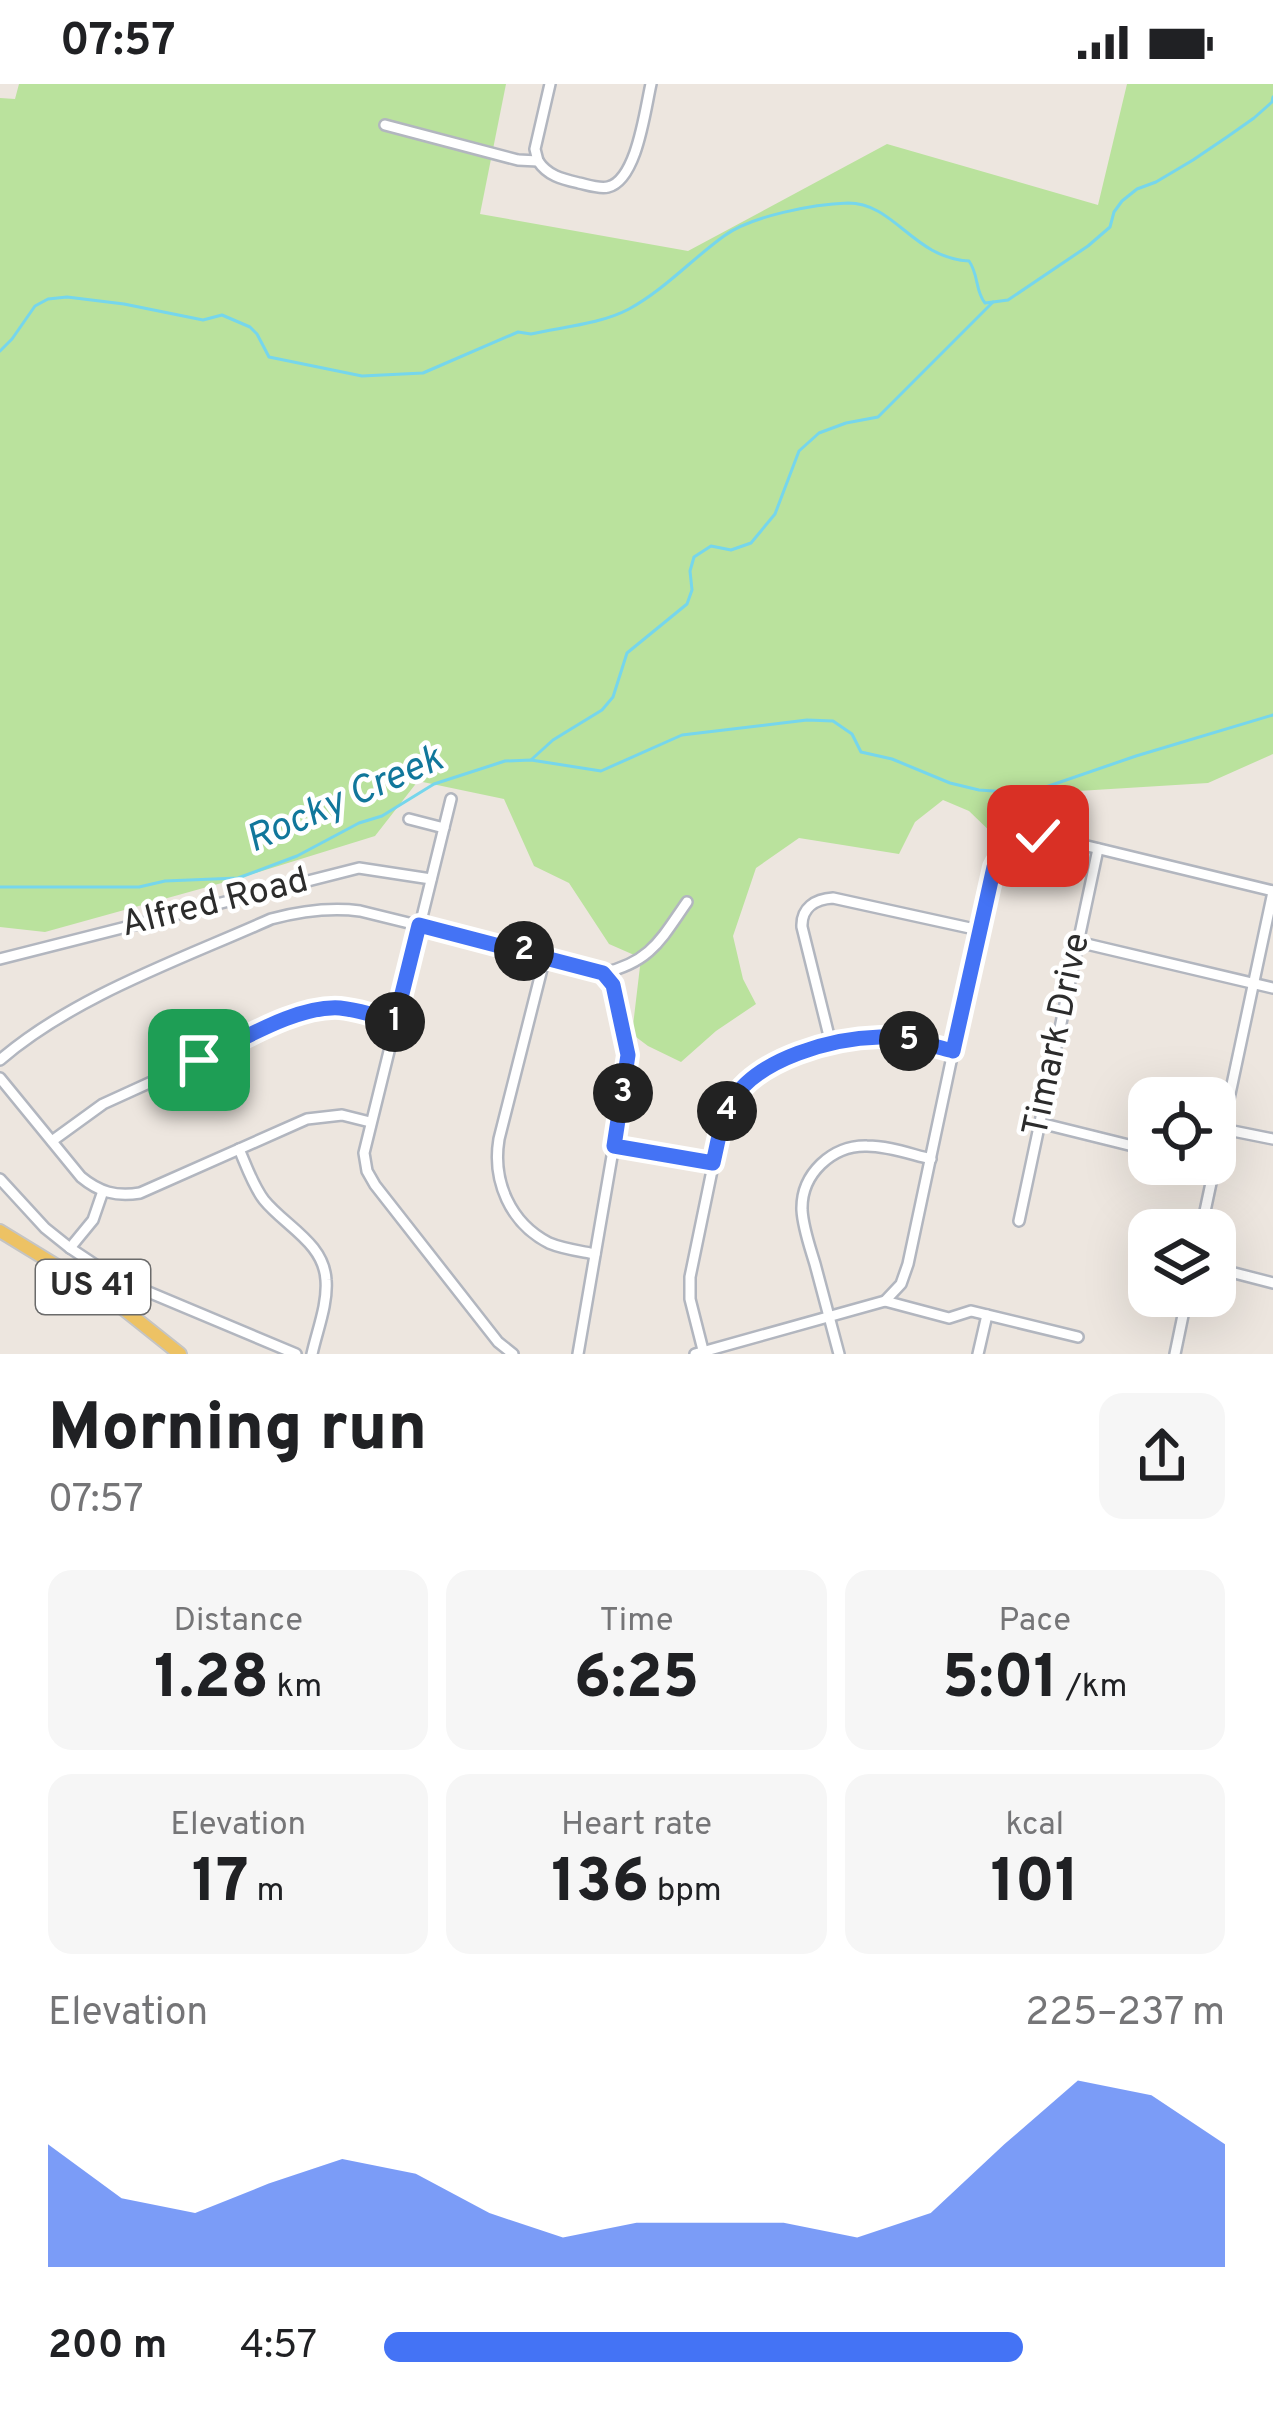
<!DOCTYPE html>
<html lang="en">
<head>
<meta charset="utf-8">
<style>
  :root { --surface:#fff; --page:#f6f6f6; --text:#202124; --muted:#757577; --accent:#4473f5 }
  body { margin:0; font-family:Overpass,sans-serif; background:var(--page); color:var(--text); height:100vh; display:flex; flex-direction:column; font-size:45px; white-space:nowrap }
  * { box-sizing:border-box; margin:0 }
  p { font-size:39px; color:var(--muted) }
  .icon { flex:none; width:66px; height:66px; fill:none; stroke:currentColor; stroke-width:2; stroke-linecap:round; stroke-linejoin:round }
  .map { position:relative; height:1270px; overflow:hidden }
  .panel { display:flex; flex-direction:column; background:var(--surface); flex:1 }
  .panel>* { flex:none }
  .buttons { position:absolute; left:1128px; top:993px; display:grid; gap:24px }
  .buttons a { display:grid; place-items:center; width:108px; height:108px; border-radius:24px; background:var(--surface); box-shadow:0 12px 48px #0002; font-size:60px }
  .pin { position:absolute; display:grid; place-items:center; width:102px; height:102px; color:#fff; margin:-51px; border-radius:24px; box-shadow:0 6px 18px #0006 }
  .km { position:absolute; width:60px; height:60px; margin:-30px; border-radius:50%; background:#222; color:#fff; font-size:33px; line-height:60px; text-align:center }
  .round { display:grid; place-items:center; flex:none; width:126px; height:126px; border-radius:24px; background:var(--page) }
  .headline { display:flex; align-items:center; justify-content:space-between; height:204px; padding:0 48px }
  h1 { font-size:66px; font-weight:800; line-height:90px }
  .stats { display:grid; grid-template-columns:repeat(3,1fr); gap:18px; height:204px; padding:12px 48px }
  .stats div { display:grid; align-content:center; border-radius:24px; background:var(--page); text-align:center }
  .stats b { font-size:60px; font-weight:800 }
  .stats small { font-size:33px; font-weight:400 }
  .stats p { font-size:33px }
  .chart { height:336px; padding:24px 48px }
  .chart p { display:flex; justify-content:space-between }
  .chart svg { width:100%; height:216px; margin-top:12px; fill:var(--accent); opacity:.7 }
  ul { padding:0 48px; list-style:none; font-size:39px }
  li { display:grid; grid-template-columns:192px 144px 1fr; align-items:center; height:90px }
  li i { height:30px; border-radius:15px; background:var(--accent) }
  .status { display:flex; justify-content:space-between; align-items:center; height:84px; padding:0 60px; background:var(--surface); direction:ltr }
  .status svg { height:33px; fill:currentColor }
  .map>svg:first-child { display:block }
</style>
</head>
<body>
<div class="status"><b>07:57</b><svg viewBox="0 0 49 12"><path d="M0 12V9h3v3zM5 12V6h3v6zM10 12V3h3v9zM15 12V0h3v12zM26 1h20v11H26zM47 4h2v5h-2z"/></svg></div>
<div class="map">
<svg width="1273" height="1270" viewBox="0 0 1273 1270">
  <rect width="100%" height="100%" fill="#ede6df"/>
  <polygon fill="#bae29d" points="19,0 506,0 480,130 688,167 887,60 1098,121 1127,0 1273,0 1273,670 1208,699 1062,708 998,755 969,727 943,716 915,738 899,770 799,754 756,784 733,852 743,895 756,920 716,947 681,978 648,962 632,950 641,874 609,860 569,799 534,782 504,715 418,697 375,752 236,795 45,848 0,843 0,14 15,15"/>
  <g fill="none" stroke-linecap="round" stroke-linejoin="round">
    <g stroke="#76d6ec" stroke-width="3">
      <path d="M0,267l12,-12 23,-33 13,-7 19,-2 57,7 79,16 19,-5 28,12 7,7 12,23 93,19 61,-3 95,-41 13,2c31,-7 70,-10 98,-25 35,-19 63,-50 95,-73 27,-20 90,-32 124,-33 47,0 65,55 121,58 10,14 6,30 16,42l8,-1"/>
      <polyline points="532,675 553,656 602,626 613,613 627,569 687,520 692,506 690,487 694,473 711,462 731,466 751,459 775,430 799,367 819,349 846,339 878,333 993,218 1008,216 1088,162 1110,143 1114,128 1122,117 1137,105 1156,98 1193,76 1227,53 1254,34 1272,18 1273,13"/>
      <polyline points="0,803 139,803 165,797 238,794 297,772 359,739 382,732 434,700 505,677 531,676 601,687 682,651 807,636 833,637 852,650 861,668 892,675 950,699 979,706 1008,708 1040,705 1136,672 1273,631"/>
    </g>
    <defs>
      <g id="minor">
        <polyline points="385,41 518,76 538,77"/>
        <path d="M538,77c10,15 24,18 41,22 9,2 20,6 29,4 29,-7 37,-77 43,-103"/>
        <polyline points="538,77 535,65 550,0"/>
        <polyline points="451,715 364,1069 367,1087 375,1101 498,1258 513,1270"/>
        <polyline points="409,735 444,744"/>
        <polyline points="1078,858 1273,904"/>
        <path d="M545,873l-46,182c-7,42 11,84 50,104 14,6 31,8 46,11"/>
        <polyline points="0,875 359,784 431,795"/>
        <path d="M603,889c48,-11 58,-34 84,-71"/>
        <path d="M831,960l-29,-117c-1,-19 13,-28 31,-29l146,32"/>
        <path d="M0,976c74,-64 182,-101 271,-141 30,-8 58,-12 89,-8l236,58 15,12 17,74 -1,14 -49,285"/>
        <path d="M0,994l81,99c18,15 35,20 59,16l167,-74 35,-4 28,7"/>
        <polyline points="1040,1039 1149,1066"/>
        <polyline points="1223,1045 1273,1055"/>
        <path d="M52,1057l51,-37 193,-88c39,-11 61,-6 99,6"/>
        <polyline points="614,1062 714,1079"/>
        <path d="M239,1065c7,16 14,37 25,51 21,26 60,43 62,80 2,24 -9,51 -14,74"/>
        <polyline points="0,1095 45,1144 70,1164 115,1194 296,1270"/>
        <polyline points="1019,1137 1098,765"/>
        <polyline points="1201,1146 1273,808"/>
        <polyline points="70,1164 93,1136 103,1107"/>
        <polyline points="1215,1184 1273,1199"/>
        <path d="M885,1217l16,-17 7,-20 80,-377c9,-31 23,-50 58,-51l227,55"/>
        <polyline points="695,1270 885,1217 949,1234 971,1227 1078,1253"/>
        <path d="M704,1270l-14,-55v-22l32,-155c7,-18 16,-34 31,-47 30,-23 98,-41 136,-38 21,2 43,8 64,14"/>
        <path d="M839,1270c-8,-30 -16,-60 -24,-90 -5,-17 -12,-36 -13,-54 -1,-36 30,-65 65,-64 21,0 43,8 64,13"/>
        <polyline points="978,1270 987,1231"/>
        <polyline points="1175,1270 1187,1212"/>
      </g>
      <polyline id="major" points="0,1147 111,1215 180,1270"/>
    </defs>
    <use href="#minor" stroke="#b2b6bf" stroke-width="14"/>
    <use href="#major" stroke="#c4c4c4" stroke-width="16"/>
    <use href="#minor" stroke="#fff" stroke-width="9"/>
    <use href="#major" stroke="#edc264" stroke-width="12"/>
  </g>
  <g fill="none" stroke-linecap="round" stroke-linejoin="round">
    <defs>
      <path id="route" d="M199,976c40,-18 97,-55 141,-52 19,2 37,8 55,14l24,-97 184,48 10,12 15,70 -14,91 99,17c5,-21 8,-44 19,-62 26,-43 101,-63 148,-64 25,0 50,8 73,14l41,-184c9,-18 24,-28 44,-31"/>
    </defs>
    <use href="#route" stroke="#fff" stroke-width="24"/>
    <use href="#route" stroke="#4473f5" stroke-width="15"/>
  </g>
  <g text-anchor="middle" dominant-baseline="central" stroke-width="9" stroke-linejoin="round" paint-order="stroke">
    <rect fill="#fff" stroke="#6b6b6b" stroke-width="3" x="36" y="1176" width="114" height="54" rx="9"/>
    <g font-size="33" font-weight="bold" fill="#2c2c2c">
      <text x="93" y="1203">US 41</text>
    </g>
    <g font-size="36" fill="#2c2c2c" stroke="#fff">
      <text transform="translate(215 820) rotate(-14)">Alfred Road</text>
      <text transform="translate(1058 951) rotate(-78)">Timark Drive</text>
    </g>
    <g font-size="39" font-style="italic" fill="#11779b" stroke="#fff">
      <text transform="translate(345 717) rotate(-24)">Rocky Creek</text>
    </g>
  </g>
</svg>
<div class="buttons">
<a><svg class="icon" aria-label="locate" viewBox="0 0 24 24"><circle cx="12" cy="12" r="6"/><path d="M12 2v4M12 18v4M2 12h4M18 12h4"/></svg></a>
<a><svg class="icon" aria-label="layers" viewBox="0 0 24 24"><path d="M12 4l9 5-9 5-9-5zM3 14l9 5 9-5"/></svg></a>
</div>
<div class="pin" style="left:199px;top:976px;background:#1e9e55"><svg class="icon" aria-label="arrive" viewBox="0 0 24 24"><path d="M6 21V4h12l-3 4 3 4H6"/></svg></div>
<div class="pin" style="left:1038px;top:752px;background:#d93025"><svg class="icon" aria-label="check" viewBox="0 0 24 24"><path d="M5 12l5 5 9-10"/></svg></div>
<b class="km" style="left:395px;top:938px">1</b>
<b class="km" style="left:524px;top:867px">2</b>
<b class="km" style="left:623px;top:1009px">3</b>
<b class="km" style="left:727px;top:1027px">4</b>
<b class="km" style="left:909px;top:957px">5</b>
</div>
<section class="panel">
<div class="headline"><div><h1>Morning run</h1><p>07:57</p></div><a class="round"><svg class="icon" aria-label="share" viewBox="0 0 24 24"><path d="M12 15V3M7 8l5-5 5 5M5 13v7h14v-7"/></svg></a></div>
<div class="stats">
<div><p>Distance</p><b>1.28<small> km</small></b></div>
<div><p>Time</p><b>6:25</b></div>
<div><p>Pace</p><b>5:01<small> /km</small></b></div>
</div>
<div class="stats">
<div><p>Elevation</p><b>17<small> m</small></b></div>
<div><p>Heart rate</p><b>136<small> bpm</small></b></div>
<div><p>kcal</p><b>101</b></div>
</div>
<div class="chart"><p><span>Elevation</span>225–237 m</p>
<svg viewBox="0 0 160 44" preserveAspectRatio="none"><path d="M0 44V19L10 30L20 33L30 27L40 22L50 25L60 33L70 38L80 35L90 35L100 35L110 38L120 33L130 19L140 6L150 9L160 19V44z"/></svg>
</div>
<ul>
<li><b>200 m</b>4:57<i style="width:76%"></i></li>
</ul>
</section>
</body>
</html>
